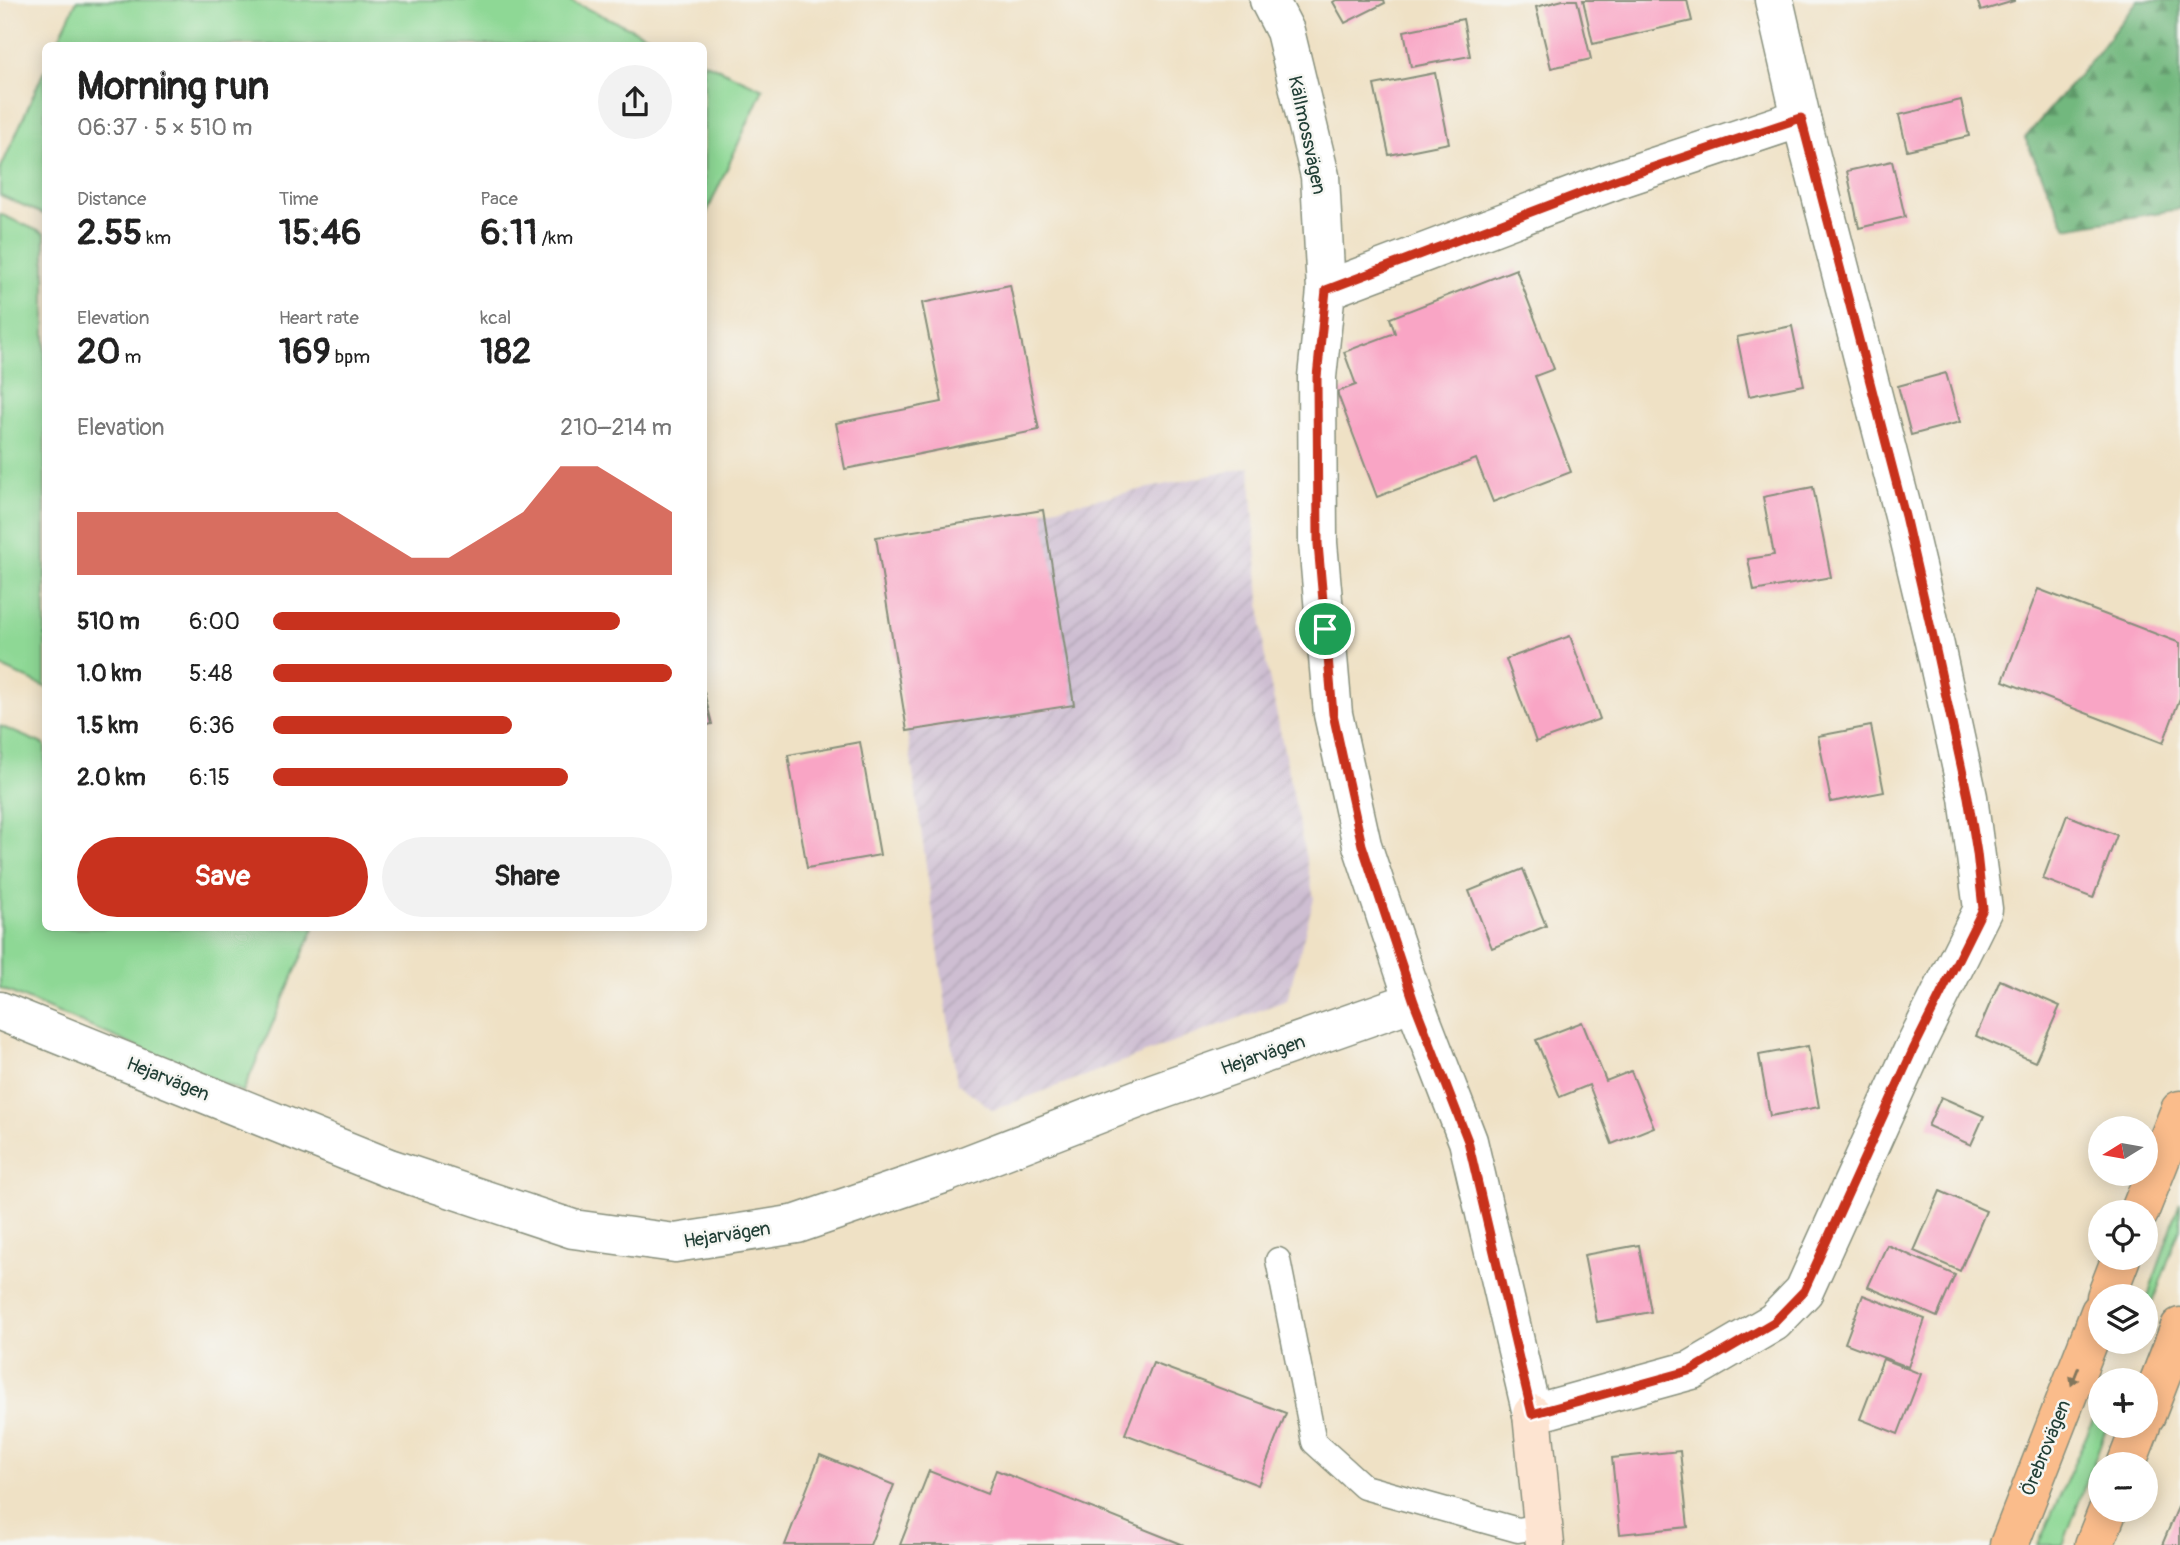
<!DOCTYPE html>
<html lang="en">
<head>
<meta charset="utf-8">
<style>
  :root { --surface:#fff; --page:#f2f2f2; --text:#222; --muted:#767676; --accent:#c8321e }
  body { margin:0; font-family:Pangolin,sans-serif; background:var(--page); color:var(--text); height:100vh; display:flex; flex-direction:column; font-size:26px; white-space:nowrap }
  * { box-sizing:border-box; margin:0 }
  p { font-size:23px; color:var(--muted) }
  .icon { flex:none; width:38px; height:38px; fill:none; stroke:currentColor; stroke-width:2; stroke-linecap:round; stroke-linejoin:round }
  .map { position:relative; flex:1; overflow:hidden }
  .details { position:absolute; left:42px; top:42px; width:665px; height:889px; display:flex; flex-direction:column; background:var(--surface); border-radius:10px; box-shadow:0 4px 18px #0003 }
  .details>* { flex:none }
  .needle { width:46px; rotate:259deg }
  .controls { position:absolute; left:2088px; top:1116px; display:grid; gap:14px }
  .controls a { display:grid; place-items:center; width:70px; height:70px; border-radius:50%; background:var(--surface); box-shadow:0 4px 18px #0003; font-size:35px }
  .pin { position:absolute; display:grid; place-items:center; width:60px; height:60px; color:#fff; margin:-30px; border:4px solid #fff; border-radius:50%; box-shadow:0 2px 7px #0007 }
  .round { display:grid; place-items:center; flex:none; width:74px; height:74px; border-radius:37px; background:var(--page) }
  .head { display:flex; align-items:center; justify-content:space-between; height:119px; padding:0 35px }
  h1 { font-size:38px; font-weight:700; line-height:52px }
  .metrics { display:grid; grid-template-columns:repeat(3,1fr); gap:10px; height:119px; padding:7px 35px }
  .metrics div { display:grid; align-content:center }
  .metrics b { font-size:35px; font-weight:700 }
  .metrics small { font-size:19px; font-weight:400 }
  .metrics p { font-size:19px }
  .chart { height:196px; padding:14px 35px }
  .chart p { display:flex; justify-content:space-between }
  .chart svg { width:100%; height:126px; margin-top:7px; fill:var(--accent); opacity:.7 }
  .cta { display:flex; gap:14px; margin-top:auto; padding:14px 35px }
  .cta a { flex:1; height:80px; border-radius:42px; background:var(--accent); color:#fff; font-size:28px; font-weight:700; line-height:80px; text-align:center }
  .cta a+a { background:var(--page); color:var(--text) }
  ul { padding:0 35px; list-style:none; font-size:23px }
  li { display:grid; grid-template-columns:112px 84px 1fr; align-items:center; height:52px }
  li i { height:18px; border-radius:9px; background:var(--accent) }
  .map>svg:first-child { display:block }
</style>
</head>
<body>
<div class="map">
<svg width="2180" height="1545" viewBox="0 0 2180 1545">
  <defs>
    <pattern id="industrial-furrows" width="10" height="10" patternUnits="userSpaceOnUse" patternTransform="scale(1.75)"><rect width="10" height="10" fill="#cebed2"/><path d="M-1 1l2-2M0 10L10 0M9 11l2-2" fill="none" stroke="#b0a4b5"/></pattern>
    <pattern id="forest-firs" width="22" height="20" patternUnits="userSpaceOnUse" patternTransform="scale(1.75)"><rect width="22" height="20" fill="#72b87e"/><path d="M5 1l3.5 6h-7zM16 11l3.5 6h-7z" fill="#5d9768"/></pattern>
  </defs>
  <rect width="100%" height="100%" fill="#f6f6f2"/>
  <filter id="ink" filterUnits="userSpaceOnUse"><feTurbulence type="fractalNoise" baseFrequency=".0143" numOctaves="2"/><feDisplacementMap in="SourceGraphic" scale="14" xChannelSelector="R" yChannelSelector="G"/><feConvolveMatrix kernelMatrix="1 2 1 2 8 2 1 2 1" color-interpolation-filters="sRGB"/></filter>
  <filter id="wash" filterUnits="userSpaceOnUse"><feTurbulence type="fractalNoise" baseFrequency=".00686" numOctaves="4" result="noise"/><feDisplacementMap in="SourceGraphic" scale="28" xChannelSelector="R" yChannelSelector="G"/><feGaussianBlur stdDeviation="1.57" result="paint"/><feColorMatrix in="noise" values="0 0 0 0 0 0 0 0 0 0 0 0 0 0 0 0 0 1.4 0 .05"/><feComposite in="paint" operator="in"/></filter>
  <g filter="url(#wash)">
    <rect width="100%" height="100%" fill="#efe1c5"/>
    <polygon fill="url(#industrial-furrows)" points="1250,467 1264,652 1314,898 1287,1000 993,1110 957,1083 907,731 876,537 1043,510"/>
    <g fill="#8ed895" stroke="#568a64" stroke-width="2">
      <polygon points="77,0 568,0 668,45 56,45"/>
      <polygon points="704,62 763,89 704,219"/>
      <polygon points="45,69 45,215 0,195 0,170"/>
      <polygon points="0,214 45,234 45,687 0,666"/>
      <polygon points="0,726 45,745 46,928 314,928 243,1092 0,988"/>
      <polygon points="2180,1202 2180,1228 2146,1321 2146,1302"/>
      <polygon points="2100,1405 2100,1426 2107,1426 2063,1545 2038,1545"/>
    </g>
    <polygon fill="url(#forest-firs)" stroke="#487a59" stroke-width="2" points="2138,0 2180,0 2180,209 2066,228 2025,138 2089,63"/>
    <g id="blocks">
      <g fill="#f9a5c5">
        <polygon points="1336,0 1384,0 1385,3 1345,23 1333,2"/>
        <polygon points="1563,0 1577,0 1591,59 1551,68 1536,7"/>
        <polygon points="1583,0 1687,0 1692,21 1593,44"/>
        <polygon points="1977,0 2014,0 2014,1 1981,11"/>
        <polygon points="1463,19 1470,56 1411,67 1404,31"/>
        <polygon points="1435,73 1449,143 1389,155 1374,85"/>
        <polygon points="1961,100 1969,136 1907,150 1899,115"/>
        <polygon points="1892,161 1905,217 1859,228 1847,171"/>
        <polygon points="1516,269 1554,369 1535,376 1571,472 1493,502 1476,459 1377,497 1337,392 1356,385 1344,352 1395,333 1390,318"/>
        <polygon points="1010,285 1039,430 845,469 836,423 942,402 922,303"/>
        <polygon points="1792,326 1804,385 1749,396 1737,337"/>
        <polygon points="1946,373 1960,422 1911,435 1898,386"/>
        <polygon points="1813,487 1831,577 1754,591 1748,559 1774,555 1763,497"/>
        <polygon points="1043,510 1074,705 907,731 876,537"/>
        <polygon points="2038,589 2180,643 2180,698 2163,743 2003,681"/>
        <polygon points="1570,636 1600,719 1536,742 1506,659"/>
        <polygon points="704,692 712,724 704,726"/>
        <polygon points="1871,726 1884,792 1831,802 1818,736"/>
        <polygon points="860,742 880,855 807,868 788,755"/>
        <polygon points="2067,815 2117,835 2093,898 2043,879"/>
        <polygon points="1523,869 1546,926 1492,948 1469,891"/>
        <polygon points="2000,980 2060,1006 2035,1062 1976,1036"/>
        <polygon points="1582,1022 1606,1081 1631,1071 1654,1127 1612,1144 1589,1085 1560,1097 1536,1040"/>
        <polygon points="1808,1046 1819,1107 1770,1116 1759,1055"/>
        <polygon points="1941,1097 1984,1116 1971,1145 1928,1126"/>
        <polygon points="1940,1191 1986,1211 1960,1271 1914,1251"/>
        <polygon points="1639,1245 1651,1312 1597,1322 1584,1255"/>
        <polygon points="1887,1245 1955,1275 1937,1317 1868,1287"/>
        <polygon points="1863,1295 1925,1319 1908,1367 1845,1343"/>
        <polygon points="1883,1359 1921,1374 1898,1434 1860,1419"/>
        <polygon points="1153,1363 1286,1413 1258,1485 1125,1434"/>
        <polygon points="1680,1451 1688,1527 1620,1534 1612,1458"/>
        <polygon points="820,1455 894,1485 870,1545 785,1545"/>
        <polygon points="996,1470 1184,1545 900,1545 929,1471 987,1494"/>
        <polygon points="2178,1507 2180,1508 2180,1545 2162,1545"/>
      </g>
    </g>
  </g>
  <g filter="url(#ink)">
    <use href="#blocks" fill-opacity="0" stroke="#878f7c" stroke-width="2"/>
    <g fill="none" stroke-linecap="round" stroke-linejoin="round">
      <defs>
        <polyline id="lane" points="1278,1260 1314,1442 1364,1487 1518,1530 1543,1526"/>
        <g id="street">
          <polyline points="1269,0 1285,31 1320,176 1326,290 1317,377 1318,543 1333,714 1362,845 1414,1001 1468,1141 1532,1414 1692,1370 1774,1322 1804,1291 1913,1050 1983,909 1968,797 1935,646 1904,516 1801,118 1774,0"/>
          <polyline points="1326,290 1618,179 1801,118"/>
          <polyline points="0,1011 389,1168 573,1229 675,1243 797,1224 946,1173 1153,1093 1414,1001"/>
        </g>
        <polyline id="secondary" points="1532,1414 1545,1545"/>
        <g id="highway">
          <polyline points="2139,1213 2180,1110"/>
          <polyline points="2106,1297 2121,1258"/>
          <polyline points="2146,1415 2180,1327"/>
          <polyline points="2126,1465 2141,1426"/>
          <polyline points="2009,1545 2100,1312"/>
          <polyline points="2094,1545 2108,1510"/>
        </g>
      </defs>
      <use href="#lane" stroke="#878f7c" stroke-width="27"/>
      <use href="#street" stroke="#878f7c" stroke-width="41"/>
      <use href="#secondary" stroke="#878f7c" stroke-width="41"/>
      <use href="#highway" stroke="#878f7c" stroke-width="41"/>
      <use href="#lane" stroke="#fff" stroke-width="24"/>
      <use href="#street" stroke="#fff" stroke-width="38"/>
      <use href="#secondary" stroke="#fde4d1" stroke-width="38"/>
      <use href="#highway" stroke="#fabc8b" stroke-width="38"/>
    </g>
    <defs><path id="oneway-solid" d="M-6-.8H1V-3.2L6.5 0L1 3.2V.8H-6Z" transform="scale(1.75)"/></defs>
    <use fill="#82765b" href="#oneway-solid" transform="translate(2075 1376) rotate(112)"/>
  </g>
  <g fill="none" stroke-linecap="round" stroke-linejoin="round" filter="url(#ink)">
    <defs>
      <polygon id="route" points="1801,118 1905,516 1935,646 1968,797 1977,853 1983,909 1913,1050 1804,1291 1774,1322 1692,1370 1532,1414 1468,1141 1414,1002 1362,845 1333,714 1318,544 1317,377 1326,290 1618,179"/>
    </defs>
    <use href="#route" stroke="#fff" stroke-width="14"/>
    <use href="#route" stroke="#c8321e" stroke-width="9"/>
  </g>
  <g text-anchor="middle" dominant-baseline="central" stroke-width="5" stroke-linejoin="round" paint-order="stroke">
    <g font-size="19" fill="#1f3d34" stroke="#f6f6f2">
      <text transform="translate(1307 135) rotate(78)">Källmossvägen</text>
      <text transform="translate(1263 1055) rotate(-19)">Hejarvägen</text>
      <text transform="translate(168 1079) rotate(22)">Hejarvägen</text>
      <text transform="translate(727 1235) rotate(-9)">Hejarvägen</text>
      <text transform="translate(2046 1448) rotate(-68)">Örebrovägen</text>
    </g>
  </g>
</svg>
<div class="controls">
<a><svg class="needle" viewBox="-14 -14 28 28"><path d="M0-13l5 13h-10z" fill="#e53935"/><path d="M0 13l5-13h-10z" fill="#767676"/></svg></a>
<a><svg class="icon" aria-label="locate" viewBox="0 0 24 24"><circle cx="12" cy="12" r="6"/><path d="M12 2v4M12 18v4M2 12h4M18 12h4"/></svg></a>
<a><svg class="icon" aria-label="layers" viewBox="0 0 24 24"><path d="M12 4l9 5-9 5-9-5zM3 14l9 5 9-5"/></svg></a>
<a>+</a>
<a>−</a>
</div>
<div class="pin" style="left:1325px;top:629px;background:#1e9e55"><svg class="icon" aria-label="arrive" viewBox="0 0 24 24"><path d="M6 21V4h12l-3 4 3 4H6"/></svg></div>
<section class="details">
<div class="head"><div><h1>Morning run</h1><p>06:37 · 5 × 510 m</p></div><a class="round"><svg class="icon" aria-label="share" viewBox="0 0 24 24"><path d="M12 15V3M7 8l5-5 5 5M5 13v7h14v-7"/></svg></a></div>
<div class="metrics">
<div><p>Distance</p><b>2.55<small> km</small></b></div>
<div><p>Time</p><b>15:46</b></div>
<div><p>Pace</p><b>6:11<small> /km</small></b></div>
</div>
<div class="metrics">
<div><p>Elevation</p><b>20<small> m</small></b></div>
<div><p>Heart rate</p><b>169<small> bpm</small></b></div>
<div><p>kcal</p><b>182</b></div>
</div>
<div class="chart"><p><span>Elevation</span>210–214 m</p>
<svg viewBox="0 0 160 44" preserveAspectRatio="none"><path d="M0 44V22L10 22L20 22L30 22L40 22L50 22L60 22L70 22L80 30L90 38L100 38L110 30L120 22L130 6L140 6L150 14L160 22V44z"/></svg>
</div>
<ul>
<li><b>510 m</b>6:00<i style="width:87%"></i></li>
<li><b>1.0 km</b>5:48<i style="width:100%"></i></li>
<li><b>1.5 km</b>6:36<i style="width:60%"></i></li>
<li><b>2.0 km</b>6:15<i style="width:74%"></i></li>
</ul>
<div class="cta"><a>Save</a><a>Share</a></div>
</section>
</div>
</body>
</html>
